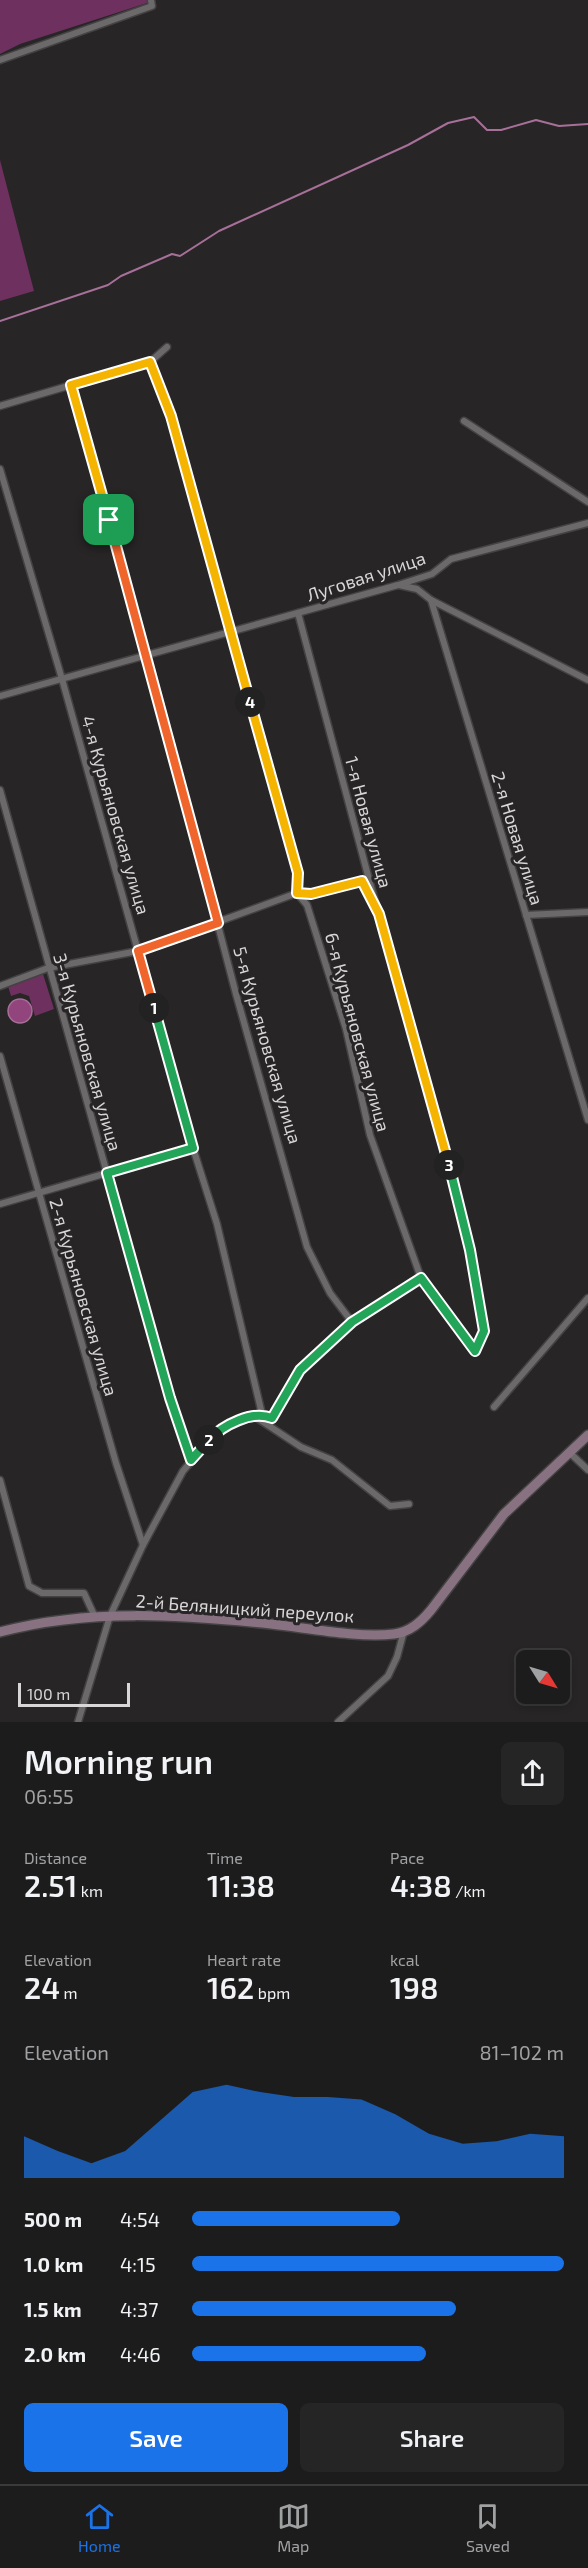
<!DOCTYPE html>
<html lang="en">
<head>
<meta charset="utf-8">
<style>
  :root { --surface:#1d1c1c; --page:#252525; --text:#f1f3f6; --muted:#a0a1a3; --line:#3b3a3b; --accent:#1a73e8 }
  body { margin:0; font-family:"Exo 2",sans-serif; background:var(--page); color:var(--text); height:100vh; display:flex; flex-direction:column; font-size:22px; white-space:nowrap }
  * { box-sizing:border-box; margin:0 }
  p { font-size:20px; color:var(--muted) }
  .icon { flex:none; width:33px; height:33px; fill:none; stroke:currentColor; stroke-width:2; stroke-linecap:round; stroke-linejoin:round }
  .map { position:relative; height:1722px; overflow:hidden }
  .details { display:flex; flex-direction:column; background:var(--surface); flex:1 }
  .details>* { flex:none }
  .needle { width:39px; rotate:127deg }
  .tools { position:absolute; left:516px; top:1650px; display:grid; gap:12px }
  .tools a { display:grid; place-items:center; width:54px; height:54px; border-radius:9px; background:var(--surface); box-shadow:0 3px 9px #0003,0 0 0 2px var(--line); font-size:30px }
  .scale { position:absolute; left:18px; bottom:15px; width:112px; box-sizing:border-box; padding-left:6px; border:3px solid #d8d6d7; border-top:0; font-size:16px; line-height:21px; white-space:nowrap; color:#d8d6d7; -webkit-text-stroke:4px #272526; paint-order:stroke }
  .pin { position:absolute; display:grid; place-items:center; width:51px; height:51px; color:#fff; margin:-26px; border-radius:12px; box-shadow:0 3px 9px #0006 }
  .km { position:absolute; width:30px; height:30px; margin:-15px; border-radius:50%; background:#222; color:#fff; font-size:16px; line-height:30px; text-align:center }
  .round { display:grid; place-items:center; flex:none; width:63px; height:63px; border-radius:9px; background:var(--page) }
  .headline { display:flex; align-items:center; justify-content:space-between; height:102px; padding:0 24px }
  h1 { font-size:33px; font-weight:600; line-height:45px }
  .figures { display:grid; grid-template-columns:repeat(3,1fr); gap:9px; height:102px; padding:6px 24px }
  .figures div { display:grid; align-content:center }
  .figures b { font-size:30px; font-weight:600 }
  .figures small { font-size:16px; font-weight:400 }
  .figures p { font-size:16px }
  .chart { height:168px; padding:12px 24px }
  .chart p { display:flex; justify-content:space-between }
  .chart svg { width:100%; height:108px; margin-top:6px; fill:var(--accent); opacity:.7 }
  .action { display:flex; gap:12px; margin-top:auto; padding:12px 24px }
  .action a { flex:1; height:69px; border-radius:9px; background:var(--accent); color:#fff; font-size:24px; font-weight:600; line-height:69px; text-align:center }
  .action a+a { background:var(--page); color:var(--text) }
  ul { padding:0 24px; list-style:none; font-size:20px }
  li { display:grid; grid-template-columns:96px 72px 1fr; align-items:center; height:45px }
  li i { height:15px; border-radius:8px; background:var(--accent) }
  .tab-bar { display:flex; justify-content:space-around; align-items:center; height:84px; border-top:2px solid var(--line); background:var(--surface); font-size:16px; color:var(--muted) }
  .tab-bar a { display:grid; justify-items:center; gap:3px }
  .tab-bar .active { color:var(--accent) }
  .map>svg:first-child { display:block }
</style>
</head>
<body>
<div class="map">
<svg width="588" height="1722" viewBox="0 0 588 1722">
  <rect width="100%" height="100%" fill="#272526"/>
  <g fill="#6e305e">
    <polygon points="0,0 147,0 147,3 20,44 0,54"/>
    <polygon points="0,160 34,291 0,301"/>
    <polygon points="43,974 54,1009 35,1016 29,996 20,993 11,996 8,986"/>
  </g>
  <circle fill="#92457d" stroke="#a77098" stroke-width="1.5" cx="20" cy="1011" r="12"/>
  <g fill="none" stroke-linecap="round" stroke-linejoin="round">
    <polyline stroke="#a77098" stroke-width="2" points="0,321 108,285 121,276 172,254 180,256 219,231 408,145 448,123 474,117 487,130 501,130 536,120 559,126 588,124"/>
    <defs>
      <g id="street">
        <polyline points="0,60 152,6 151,0"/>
        <polyline points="150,362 171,416 298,873 297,893 307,905 346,1029 370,1135 421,1278 475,1351"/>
        <polyline points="71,385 147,654 236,994 307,1247 330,1293 352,1322"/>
        <polyline points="0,406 150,362 167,347"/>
        <polyline points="464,421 588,502"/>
        <polyline points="0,469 62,679 193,1148 217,1224 262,1414"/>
        <polyline points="399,585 417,589 431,600 588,1120"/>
        <polyline points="431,600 588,680"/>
        <polyline points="298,613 386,943 459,1201 484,1331 475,1351"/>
        <polyline points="0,696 398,585 432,574 451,559 588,523"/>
        <polyline points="0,790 170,1399 191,1460"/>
        <polyline points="526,915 588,912"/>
        <polyline points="0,986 48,968 138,951 297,893 311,894 361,881 372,902"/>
        <polyline points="0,1056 116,1463 143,1545"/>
        <polyline points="0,1204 193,1148"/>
        <polyline points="494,1407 588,1298"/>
        <polyline points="254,1416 301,1447 332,1460 390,1506 409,1504"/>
        <polyline points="570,1453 588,1470"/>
        <polyline points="0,1480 29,1586 42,1593 84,1593 95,1617"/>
        <polyline points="78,1722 110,1616 143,1545 183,1471 218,1430 254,1416 262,1414 272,1418 300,1370 352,1322 421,1278"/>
        <polyline points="338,1722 388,1676 397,1657 404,1631"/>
      </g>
      <path id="secondary" d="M0,1632c88,-24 181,-17 271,-8 37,4 86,14 123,10 16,-2 27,-12 37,-24l73,-96 84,-79"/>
    </defs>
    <use href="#street" stroke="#444243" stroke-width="9"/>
    <use href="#secondary" stroke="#444243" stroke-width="12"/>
    <use href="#street" stroke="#6c696b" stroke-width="6"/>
    <use href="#secondary" stroke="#887281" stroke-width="9"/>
  </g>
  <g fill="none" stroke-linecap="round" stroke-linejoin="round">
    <defs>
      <polyline id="split-1" points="109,520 218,923 138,951 154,1008"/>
      <polyline id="split-2" points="154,1008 193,1148 107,1173 170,1398 191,1460 209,1440"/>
      <path id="split-3" d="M209,1440c14,-15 43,-30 63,-22l28,-48 52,-48 69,-44 54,73 9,-20 -14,-81 -21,-85"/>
      <polyline id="split-4" points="250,702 298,873 297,893 311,894 362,881 379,914 449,1165"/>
      <polyline id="split-5" points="109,520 71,385 150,362 171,416 250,702"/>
    </defs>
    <use href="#split-1" stroke="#fff" stroke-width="12"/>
    <use href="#split-2" stroke="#fff" stroke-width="12"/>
    <use href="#split-3" stroke="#fff" stroke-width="12"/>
    <use href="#split-4" stroke="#fff" stroke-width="12"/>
    <use href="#split-5" stroke="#fff" stroke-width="12"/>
    <use href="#split-1" stroke="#f0652b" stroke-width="8"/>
    <use href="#split-2" stroke="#22a559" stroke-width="8"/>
    <use href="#split-3" stroke="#22a559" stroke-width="8"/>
    <use href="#split-4" stroke="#f5b400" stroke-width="8"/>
    <use href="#split-5" stroke="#f5b400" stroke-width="8"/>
  </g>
  <g text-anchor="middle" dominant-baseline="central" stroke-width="6" stroke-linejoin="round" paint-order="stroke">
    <g font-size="18" fill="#d8d6d7" stroke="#272526">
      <text transform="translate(366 576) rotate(-18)">Луговая улица</text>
      <text transform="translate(116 815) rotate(74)">4-я Курьяновская улица</text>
      <text transform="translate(369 822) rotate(75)">1-я Новая улица</text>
      <text transform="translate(518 838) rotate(73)">2-я Новая улица</text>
      <text transform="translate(358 1032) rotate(75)">6-я Курьяновская улица</text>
      <text transform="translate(268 1045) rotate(74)">5-я Курьяновская улица</text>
      <text transform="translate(88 1052) rotate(74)">3-я Курьяновская улица</text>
      <text transform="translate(84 1297) rotate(74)">2-я Курьяновская улица</text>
      <text transform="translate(245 1608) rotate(4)">2-й Беляницкий переулок</text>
    </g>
  </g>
</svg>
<div class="tools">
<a><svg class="needle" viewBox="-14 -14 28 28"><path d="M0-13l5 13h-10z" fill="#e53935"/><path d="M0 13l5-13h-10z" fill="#a0a1a3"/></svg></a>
</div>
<div class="scale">100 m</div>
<div class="pin" style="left:109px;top:520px;background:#1e9e55"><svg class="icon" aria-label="arrive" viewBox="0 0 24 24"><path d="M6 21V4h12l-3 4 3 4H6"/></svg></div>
<b class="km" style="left:154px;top:1008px">1</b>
<b class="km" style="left:209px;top:1440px">2</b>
<b class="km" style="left:449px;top:1165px">3</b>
<b class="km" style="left:250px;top:702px">4</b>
</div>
<section class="details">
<div class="headline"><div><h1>Morning run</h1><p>06:55</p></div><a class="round"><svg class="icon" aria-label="share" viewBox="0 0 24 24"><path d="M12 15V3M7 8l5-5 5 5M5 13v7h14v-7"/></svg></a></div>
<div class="figures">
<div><p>Distance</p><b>2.51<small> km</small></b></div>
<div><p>Time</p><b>11:38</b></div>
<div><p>Pace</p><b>4:38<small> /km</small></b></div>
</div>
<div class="figures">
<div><p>Elevation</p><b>24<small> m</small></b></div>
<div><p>Heart rate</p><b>162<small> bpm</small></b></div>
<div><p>kcal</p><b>198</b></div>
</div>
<div class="chart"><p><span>Elevation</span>81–102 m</p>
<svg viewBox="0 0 160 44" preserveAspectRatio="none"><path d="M0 44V27L10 33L20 38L30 33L40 21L50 9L60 6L70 9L80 11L90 11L100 12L110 18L120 26L130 30L140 29L150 26L160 27V44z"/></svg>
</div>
<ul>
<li><b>500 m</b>4:54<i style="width:56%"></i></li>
<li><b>1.0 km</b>4:15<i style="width:100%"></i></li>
<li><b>1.5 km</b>4:37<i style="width:71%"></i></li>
<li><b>2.0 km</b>4:46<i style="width:63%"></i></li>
</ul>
<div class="action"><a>Save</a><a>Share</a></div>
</section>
<nav class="tab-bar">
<a class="active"><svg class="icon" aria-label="home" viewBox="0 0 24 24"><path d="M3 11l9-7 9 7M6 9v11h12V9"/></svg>Home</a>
<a><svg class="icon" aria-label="map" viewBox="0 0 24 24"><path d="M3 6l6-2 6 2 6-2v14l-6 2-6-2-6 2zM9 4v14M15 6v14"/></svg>Map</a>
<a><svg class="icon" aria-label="saved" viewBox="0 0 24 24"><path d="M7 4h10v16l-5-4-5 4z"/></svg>Saved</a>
</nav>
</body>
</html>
